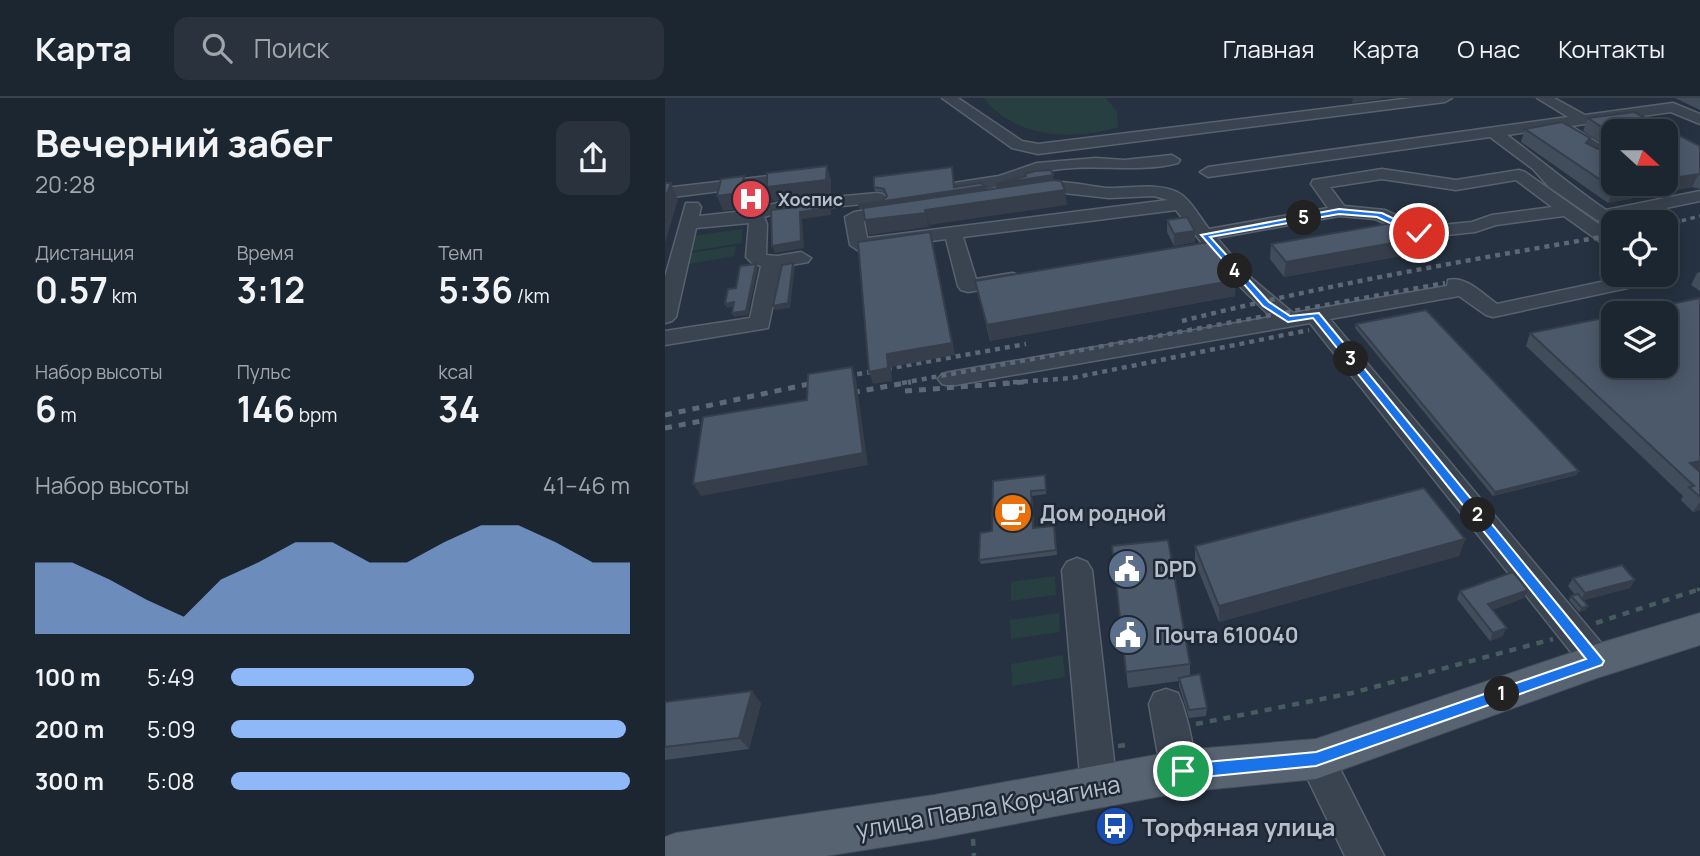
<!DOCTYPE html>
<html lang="ru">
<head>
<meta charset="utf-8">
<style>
  :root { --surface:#1c2631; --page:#29323d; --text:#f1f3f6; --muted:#a0a5ab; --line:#3a434d; --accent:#8fb8f8 }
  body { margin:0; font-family:Manrope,sans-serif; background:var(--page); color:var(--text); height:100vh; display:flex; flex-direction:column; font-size:26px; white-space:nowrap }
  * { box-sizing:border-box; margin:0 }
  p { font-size:23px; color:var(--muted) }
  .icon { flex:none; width:38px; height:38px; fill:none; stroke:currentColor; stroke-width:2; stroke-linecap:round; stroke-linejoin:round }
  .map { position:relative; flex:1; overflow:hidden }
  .side { display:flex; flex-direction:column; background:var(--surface); width:665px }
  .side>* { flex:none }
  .needle { width:46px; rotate:111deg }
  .fabs { position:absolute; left:936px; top:21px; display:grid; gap:14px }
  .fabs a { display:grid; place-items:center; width:77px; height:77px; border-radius:14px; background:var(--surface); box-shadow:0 4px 18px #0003,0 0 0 2px var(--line); font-size:35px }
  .pin { position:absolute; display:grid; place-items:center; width:60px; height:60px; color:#fff; margin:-30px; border:4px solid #fff; border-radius:50%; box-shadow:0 2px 7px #0007 }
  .km { position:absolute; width:35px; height:35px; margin:-18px; border-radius:50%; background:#222; color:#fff; font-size:19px; line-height:35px; text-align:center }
  .round { display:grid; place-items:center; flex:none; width:74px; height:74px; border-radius:14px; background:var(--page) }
  .head { display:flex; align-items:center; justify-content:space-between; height:119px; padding:0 35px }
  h1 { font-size:38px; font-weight:700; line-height:52px }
  .metrics { display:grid; grid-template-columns:repeat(3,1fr); gap:10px; height:119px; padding:7px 35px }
  .metrics div { display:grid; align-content:center }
  .metrics b { font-size:35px; font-weight:700 }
  .metrics small { font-size:19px; font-weight:400 }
  .metrics p { font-size:19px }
  .chart { height:196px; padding:14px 35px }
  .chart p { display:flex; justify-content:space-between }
  .chart svg { width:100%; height:126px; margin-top:7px; fill:var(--accent); opacity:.7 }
  ul { padding:0 35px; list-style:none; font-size:23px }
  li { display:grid; grid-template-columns:112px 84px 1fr; align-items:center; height:52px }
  li i { height:18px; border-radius:9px; background:var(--accent) }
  header { display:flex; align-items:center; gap:42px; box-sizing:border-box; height:98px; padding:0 35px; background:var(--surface); border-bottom:2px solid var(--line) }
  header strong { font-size:33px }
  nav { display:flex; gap:38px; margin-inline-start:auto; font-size:24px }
  .search { width:490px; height:63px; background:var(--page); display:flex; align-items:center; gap:18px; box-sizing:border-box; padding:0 24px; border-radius:14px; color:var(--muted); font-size:26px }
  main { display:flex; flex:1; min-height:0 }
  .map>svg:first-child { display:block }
</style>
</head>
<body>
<header>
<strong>Карта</strong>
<div class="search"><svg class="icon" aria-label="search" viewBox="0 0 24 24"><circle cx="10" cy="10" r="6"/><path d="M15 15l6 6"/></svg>Поиск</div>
<nav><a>Главная</a><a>Карта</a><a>О нас</a><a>Контакты</a></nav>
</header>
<main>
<section class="side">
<div class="head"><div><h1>Вечерний забег</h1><p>20:28</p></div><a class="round"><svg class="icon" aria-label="share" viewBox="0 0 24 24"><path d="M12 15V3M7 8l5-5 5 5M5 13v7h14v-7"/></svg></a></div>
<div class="metrics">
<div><p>Дистанция</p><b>0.57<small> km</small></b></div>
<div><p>Время</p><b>3:12</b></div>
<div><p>Темп</p><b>5:36<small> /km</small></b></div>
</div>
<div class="metrics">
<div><p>Набор высоты</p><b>6<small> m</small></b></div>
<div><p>Пульс</p><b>146<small> bpm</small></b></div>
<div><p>kcal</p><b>34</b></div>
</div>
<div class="chart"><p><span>Набор высоты</span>41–46 m</p>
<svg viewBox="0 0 160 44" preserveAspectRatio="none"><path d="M0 44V19L10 19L20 25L30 32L40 38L50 25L60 19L70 12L80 12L90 19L100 19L110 12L120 6L130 6L140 12L150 19L160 19V44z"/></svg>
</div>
<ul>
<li><b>100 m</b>5:49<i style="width:61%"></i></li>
<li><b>200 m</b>5:09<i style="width:99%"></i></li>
<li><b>300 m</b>5:08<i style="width:100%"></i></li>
</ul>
</section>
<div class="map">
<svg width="1035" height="758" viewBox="0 0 1035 758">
  <rect width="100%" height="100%" fill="#263241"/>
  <g fill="#283f42">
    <path d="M319,0h122l11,14 1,15c-45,14 -104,11 -134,-29z"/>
    <polygon points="78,131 76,145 26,153 28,138"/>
    <polygon points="71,148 69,158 24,166 26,155"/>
    <polygon points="390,478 391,497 346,503 346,484"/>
    <polygon points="394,515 395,534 346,541 345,522"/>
    <polygon points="398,557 400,579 347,588 346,566"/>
  </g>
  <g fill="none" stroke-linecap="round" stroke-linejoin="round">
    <defs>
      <g id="minor">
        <polygon points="277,0 293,0 357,43 373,46 746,0 787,0 780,4 373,56 347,50"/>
        <path d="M872,0h17l31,17 88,-12 27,11v10l-29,-12 -100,14 41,26 -2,3 -18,5 -8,-5 7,-4 -37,-23 -47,7c34,25 64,51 99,75l94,-19v10l-97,20 -6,-1 -48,-33 -16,-18 -43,-32 -282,40 -8,-5 8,-5 360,-50z"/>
        <path d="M507,57l8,5 -2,3c-46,12 -96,-3 -141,11 -18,5 -85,30 -98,15l8,-5 52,-8 38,-13 59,-5 28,2z"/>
        <path d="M717,71l74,11 63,-10 6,2 88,62v13l-7,-1 -42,-30 -68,9 -21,7 -56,6 -44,-19 -36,-3 -122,22 33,39 43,36 154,-27 1,-6c17,-5 35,14 49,24l137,-29h32v-4l4,4 -10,6 -167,36 -7,-2 -27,-19 -129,23 278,332 5,10 -5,10 -11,4 -11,-4 -276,-348 -360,63 -8,-2 -4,-5 4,-5 8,-2 321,-55 -48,-47 -47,-60 -213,27 13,42 36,-6 7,2 3,4 -3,4 -7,2 -44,7 -7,-2 -3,-4 -12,-47 -87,12 -9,-6 -5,-28 9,-5 44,-7 6,1 3,4 -3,4 -40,7 3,17 301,-38 -14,-4 -45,2 -54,-6 -25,2 -8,-5c13,-15 65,-3 85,-1 23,1 47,-6 70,4 13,6 23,26 32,37l119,-21 -17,-24 2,-4zM717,81l74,11 60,-10 36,27 -60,8 -20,7 -51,5 -36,-17 -41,-4 -14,-19z"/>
        <polygon points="137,74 145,79 143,82 0,100 0,90"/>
        <polygon points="212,95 218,96 221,100 218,104 116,114 99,119 102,126 101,157 112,158 136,154 146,160 143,164 116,169 103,230 0,247 0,233 85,220 96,168 88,166 81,159 84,125 31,130 11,219 7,223 0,225 0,179 21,105 33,105 36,109 34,118 80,113 116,104"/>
        <polygon points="412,460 422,464 427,472 452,689 447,702 434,707 421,702 416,689 397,472 402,464"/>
        <path d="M501,591l12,4c9,21 22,71 14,91l-13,5 -13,-5 -5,-12 -12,-68 5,-11z"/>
        <polygon points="651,644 664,649 719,758 680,758 633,661 638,649"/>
      </g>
      <polygon id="major" points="1035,515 1035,547 932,580 651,681 518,694 269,741 161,758 0,758 0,739 11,735 269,697 518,652 651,641 932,546"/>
    </defs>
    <use href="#minor" stroke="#58626e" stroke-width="3"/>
    <use href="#major" stroke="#444d5a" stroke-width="2"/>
    <polyline stroke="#465c5f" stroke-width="3.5" stroke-dasharray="5 5" stroke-linecap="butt" points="1032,492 1035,491"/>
    <g stroke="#465c5f" stroke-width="4.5" stroke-dasharray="7 7" stroke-linecap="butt">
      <polyline points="931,525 1035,491"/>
      <polyline points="531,626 687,595 888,541"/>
      <polyline points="453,648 463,647"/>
      <polyline points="308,741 309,758"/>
    </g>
    <use href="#minor" fill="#3a4451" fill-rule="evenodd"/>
    <use href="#major" fill="#586371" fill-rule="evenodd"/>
    <polyline stroke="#5c6878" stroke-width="3.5" stroke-dasharray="4.5 4.5" stroke-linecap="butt" points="1008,125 1035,118"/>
    <g stroke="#5c6878" stroke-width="4.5" stroke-dasharray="5 5" stroke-linecap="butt">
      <polyline points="1001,127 1015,123"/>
      <path d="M517,223c142,-36 286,-61 431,-86"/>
      <polyline points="143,285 361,246"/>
      <polyline points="237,285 780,185"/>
      <polyline points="338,285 407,280 644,232"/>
    </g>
    <g stroke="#5c6878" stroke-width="5" stroke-dasharray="7 7" stroke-linecap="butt">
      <polyline points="240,293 360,284"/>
      <polyline points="174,297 246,284"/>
      <polyline points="0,317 153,284"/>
      <polyline points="0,330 57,319"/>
    </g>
  </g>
  <g fill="#414d5b" fill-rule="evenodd">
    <polygon points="1010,0 1035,0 1035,12"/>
    <path d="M923,20l112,28v43l-8,-2 -84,16 -87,-61 4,-13 63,15 10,5 9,-2 -24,-16zM948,33l53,53h-53z"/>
    <polygon points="320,88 321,92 194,111 217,103 222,98 220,94 210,93 209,89"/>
    <polygon points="502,122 530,133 530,144 509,148 502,134"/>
    <polygon points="750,141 747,156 619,179 605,161 606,146"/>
    <polygon points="1035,174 1035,193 1026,187 1032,175"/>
    <polygon points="310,183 570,198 325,243"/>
    <polygon points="691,226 912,377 828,398 690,230"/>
    <polygon points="865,235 1035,374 1035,412 1028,414 1016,402 1018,398 861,248"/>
    <polygon points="381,381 381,396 367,398 369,430 390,432 392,457 316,466 314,462 327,433 328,383"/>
    <polygon points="800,441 794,458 554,524 530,464 530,448"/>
    <polygon points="447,448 525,566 525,578 542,610 541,618 524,620 514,588 514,583 463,590"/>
    <polygon points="908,480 970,482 965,490 919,502 921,512 914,514 904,502 906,498 910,497 903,488"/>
    <polygon points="795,493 859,500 827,512 838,538 825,543 792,501"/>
    <polygon points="0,604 96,605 84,651 0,662"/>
  </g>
  <g fill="#353e4a">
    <polygon points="688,0 716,0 716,1 687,5"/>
    <polygon points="162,68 166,82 166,97 108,103 102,89"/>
    <polygon points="1034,75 1027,89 943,105 949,91 976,86 1001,86 1001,81"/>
    <polygon points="388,77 388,82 331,90 331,86"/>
    <polygon points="79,78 84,92 81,110 58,113 52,98"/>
    <polygon points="6,85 13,102 0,145 0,101"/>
    <polygon points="320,88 321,92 194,111 193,107"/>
    <polygon points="400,92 402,107 264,127 260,112"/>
    <polygon points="163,105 166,112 166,117 137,121 139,150 110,155 107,148 135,114"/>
    <polygon points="261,115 264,129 204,137 200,122"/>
    <polygon points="530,133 530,144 509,148 509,136"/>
    <polygon points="750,141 747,156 619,179 621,164"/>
    <polygon points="268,145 290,257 226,269 227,283 208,286 204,274 222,256"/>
    <polygon points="128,165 130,169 125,210 110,212 108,208"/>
    <polygon points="91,166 93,170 83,217 69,219 67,215"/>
    <polygon points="571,182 570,198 325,243 322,227"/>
    <polygon points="69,204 71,208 62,210 60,206"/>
    <polygon points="187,269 191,281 203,367 36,398 28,386"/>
    <polygon points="1035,363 1035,373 1018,378 1025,365"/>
    <polygon points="914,373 912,377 828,398 830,394"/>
    <polygon points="1035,404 1035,412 1028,414"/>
    <polygon points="800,441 794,458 554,524 554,508"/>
    <polygon points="970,482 965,490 915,503 920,495"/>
    <polygon points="863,492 859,500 819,515 823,506"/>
    <polygon points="923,508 921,512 914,514 917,510"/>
    <polygon points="842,530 838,538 825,543 828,535"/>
    <polygon points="87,593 96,605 84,651 74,640"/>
  </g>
  <g fill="#4c596a" stroke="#353e4a" stroke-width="2">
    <polygon points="969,14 1035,48 1035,76 1001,81 1001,33 948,33 948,37 923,20"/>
    <polygon points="897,24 925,40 921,45 933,51 948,47 948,86 976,86 949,91 860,31"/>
    <polygon points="162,68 161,82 102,89 102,75"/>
    <polygon points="287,69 289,89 316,85 320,88 193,107 217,103 222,98 219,91 209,89 209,79"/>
    <polygon points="386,72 388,77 331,86 361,78 360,76 370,73"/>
    <polygon points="79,78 75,95 52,98 56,81"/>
    <polygon points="388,82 396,83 400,92 260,112 261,115 200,122 198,110"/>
    <polygon points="0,85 6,85 0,101"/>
    <polygon points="163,105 163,110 135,114 136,143 107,148 106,112"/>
    <polygon points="522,119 530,133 509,136 502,122"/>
    <polygon points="733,124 750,141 621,164 606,146"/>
    <polygon points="265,134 287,245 222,256 223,270 204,274 193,144"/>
    <polygon points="544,144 571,182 322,227 310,183"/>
    <polygon points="128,165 123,205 108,208 117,167"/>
    <polygon points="91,166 81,213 67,215 69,204 60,206 63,191 71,190 75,168"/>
    <polygon points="1035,200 1035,363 1025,365 1035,374 1035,399 1024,389 1029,388 865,235 948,218 948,268 1001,268 1001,215 963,215"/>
    <polygon points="761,212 914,373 830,394 691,226"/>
    <polygon points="187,269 198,355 28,386 38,319 142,302 143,276"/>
    <polygon points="380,377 381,392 366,393 368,430 389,428 391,452 314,462 315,435 327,433 328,383"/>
    <polygon points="759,390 800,441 554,508 530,448"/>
    <polygon points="503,442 525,566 461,574 447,448"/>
    <polygon points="957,467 970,482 920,495 908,480"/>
    <polygon points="848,474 863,492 823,506 842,530 828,535 795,493"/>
    <polygon points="913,496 923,508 917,510 906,498"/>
    <polygon points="535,576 542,610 524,612 514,580"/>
    <polygon points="87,593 74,640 0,649 0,604"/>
  </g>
  <polygon fill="#1a73e8" stroke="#fff" stroke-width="2" points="674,111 717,115 758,135 751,137 712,119 674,116 545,139 604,204 625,218 654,215 939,563 937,567 651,668 518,681 512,679 510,673 512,668 518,666 651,654 921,561 648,220 623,224 598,208 536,137"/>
  <defs>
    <symbol id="hospital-disc" viewBox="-11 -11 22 22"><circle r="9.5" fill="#e0444e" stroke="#1f2936"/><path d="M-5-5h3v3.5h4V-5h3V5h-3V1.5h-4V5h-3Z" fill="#fff"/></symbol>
    <symbol id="cafe-disc" viewBox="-11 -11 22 22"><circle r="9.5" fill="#e8710a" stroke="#1f2936"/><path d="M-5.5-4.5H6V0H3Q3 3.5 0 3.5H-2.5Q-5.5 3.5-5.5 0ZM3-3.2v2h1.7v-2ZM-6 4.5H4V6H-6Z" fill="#fff"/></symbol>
    <symbol id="civic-disc" viewBox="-11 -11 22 22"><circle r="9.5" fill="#5c6f8a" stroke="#1f2936"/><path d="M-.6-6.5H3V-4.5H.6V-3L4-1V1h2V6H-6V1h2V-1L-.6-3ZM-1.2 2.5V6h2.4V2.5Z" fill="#fff"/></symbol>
    <symbol id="bus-disc" viewBox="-11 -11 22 22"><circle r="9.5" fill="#1a4fb4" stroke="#1f2936"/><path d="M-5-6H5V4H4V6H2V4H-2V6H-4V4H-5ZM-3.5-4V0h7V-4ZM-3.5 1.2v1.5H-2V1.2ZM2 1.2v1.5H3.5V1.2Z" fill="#fff"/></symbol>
  </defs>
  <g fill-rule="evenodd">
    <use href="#hospital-disc" x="64" y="79" width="44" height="44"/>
    <use href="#cafe-disc" x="326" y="393" width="44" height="44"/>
    <use href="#civic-disc" x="440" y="449" width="44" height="44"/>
    <use href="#civic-disc" x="441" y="515" width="44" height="44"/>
    <use href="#bus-disc" x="428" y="706" width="44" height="44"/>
  </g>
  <g text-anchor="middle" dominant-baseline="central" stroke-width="5" stroke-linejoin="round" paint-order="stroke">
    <g font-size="18" font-weight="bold" fill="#b7bfcb" stroke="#1f2936" text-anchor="start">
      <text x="113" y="101">Хоспис</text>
    </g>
    <g font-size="21" font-weight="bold" fill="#b7bfcb" stroke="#1f2936" text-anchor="start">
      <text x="375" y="415">Дом родной</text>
      <text x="489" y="471">DPD</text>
      <text x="490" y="537">Почта 610040</text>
    </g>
    <g font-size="24" fill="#b7bfcb" stroke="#1f2936">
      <text transform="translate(323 708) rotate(-10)">улица Павла Корчагина</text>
    </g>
    <g font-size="24" font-weight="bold" fill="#b7bfcb" stroke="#1f2936" text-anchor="start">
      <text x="477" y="728">Торфяная улица</text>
    </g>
  </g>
</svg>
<div class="fabs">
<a><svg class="needle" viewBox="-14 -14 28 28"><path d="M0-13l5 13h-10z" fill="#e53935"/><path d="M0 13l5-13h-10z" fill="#a0a5ab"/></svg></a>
<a><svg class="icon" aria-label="locate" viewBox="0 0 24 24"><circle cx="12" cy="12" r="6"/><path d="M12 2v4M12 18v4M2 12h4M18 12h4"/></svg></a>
<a><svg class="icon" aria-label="layers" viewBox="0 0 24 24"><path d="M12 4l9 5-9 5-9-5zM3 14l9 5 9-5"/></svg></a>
</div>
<div class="pin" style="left:518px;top:673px;background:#1e9e55"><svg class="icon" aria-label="arrive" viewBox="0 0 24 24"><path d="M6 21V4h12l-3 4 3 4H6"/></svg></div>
<div class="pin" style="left:754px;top:135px;background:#d93025"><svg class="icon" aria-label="check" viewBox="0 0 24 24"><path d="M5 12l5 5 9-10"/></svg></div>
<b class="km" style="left:837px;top:596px">1</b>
<b class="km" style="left:813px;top:417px">2</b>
<b class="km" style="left:686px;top:261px">3</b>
<b class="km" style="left:570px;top:173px">4</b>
<b class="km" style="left:639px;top:120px">5</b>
</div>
</main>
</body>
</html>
